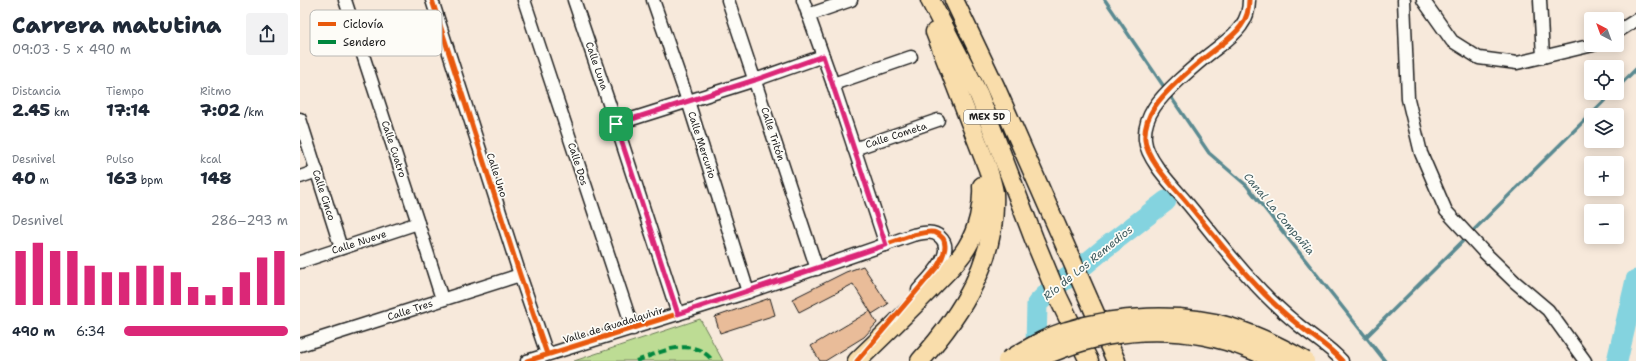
<!DOCTYPE html>
<html lang="es">
<head>
<meta charset="utf-8">
<style>
  :root { --surface:#fff; --page:#f2f2f3; --text:#1f2937; --muted:#747a83; --accent:#db2777 }
  body { margin:0; font-family:"Shantell Sans",sans-serif; background:var(--page); color:var(--text); height:100vh; display:flex; flex-direction:column; font-size:15px; white-space:nowrap }
  * { box-sizing:border-box; margin:0 }
  p { font-size:13px; color:var(--muted) }
  .icon { flex:none; width:22px; height:22px; fill:none; stroke:currentColor; stroke-width:2; stroke-linecap:round; stroke-linejoin:round }
  .map { position:relative; flex:1; overflow:hidden }
  .details { display:flex; flex-direction:column; background:var(--surface); width:300px }
  .details>* { flex:none }
  .needle { width:26px; rotate:319deg }
  .tools { position:absolute; left:1284px; top:12px; display:grid; gap:8px }
  .tools a { display:grid; place-items:center; width:40px; height:40px; border-radius:4px; background:var(--surface); box-shadow:0 2px 10px #0003; font-size:20px }
  .pin { position:absolute; display:grid; place-items:center; width:34px; height:34px; color:#fff; margin:-17px; border-radius:8px; box-shadow:0 2px 6px #0006 }
  .round { display:grid; place-items:center; flex:none; width:42px; height:42px; border-radius:4px; background:var(--page) }
  .overview { display:flex; align-items:center; justify-content:space-between; height:68px; padding:0 12px }
  h1 { font-size:22px; font-weight:800; line-height:30px }
  .metrics { display:grid; grid-template-columns:repeat(3,1fr); gap:6px; height:68px; padding:4px 12px }
  .metrics div { display:grid; align-content:center }
  .metrics b { font-size:17px; font-weight:800 }
  .metrics small { font-size:11px; font-weight:400 }
  .metrics p { font-size:11px }
  .chart { height:112px; padding:8px 12px }
  .chart p { display:flex; justify-content:space-between }
  .chart svg { width:100%; height:72px; margin-top:4px; stroke:var(--accent); stroke-width:6 }
  ul { padding:0 12px; list-style:none; font-size:13px }
  li { display:grid; grid-template-columns:64px 48px 1fr; align-items:center; height:30px }
  li i { height:10px; border-radius:5px; background:var(--accent) }
  main { display:flex; flex:1; min-height:0 }
  .map>svg:first-child { display:block }
</style>
</head>
<body>
<main>
<section class="details">
<div class="overview"><div><h1>Carrera matutina</h1><p>09:03 · 5 × 490 m</p></div><a class="round"><svg class="icon" aria-label="share" viewBox="0 0 24 24"><path d="M12 15V3M7 8l5-5 5 5M5 13v7h14v-7"/></svg></a></div>
<div class="metrics">
<div><p>Distancia</p><b>2.45<small> km</small></b></div>
<div><p>Tiempo</p><b>17:14</b></div>
<div><p>Ritmo</p><b>7:02<small> /km</small></b></div>
</div>
<div class="metrics">
<div><p>Desnivel</p><b>40<small> m</small></b></div>
<div><p>Pulso</p><b>163<small> bpm</small></b></div>
<div><p>kcal</p><b>148</b></div>
</div>
<div class="chart"><p><span>Desnivel</span>286–293 m</p>
<svg viewBox="0 0 160 44" preserveAspectRatio="none"><path d="M5 44V11M15 44V6M25 44V11M35 44V11M45 44V20M55 44V24M65 44V24M75 44V20M85 44V20M95 44V24M105 44V33M115 44V38M125 44V33M135 44V24M145 44V15M155 44V11"/></svg>
</div>
<ul>
<li><b>490 m</b>6:34<i style="width:100%"></i></li>
</ul>
</section>
<div class="map">
<svg width="1336" height="361" viewBox="0 0 1336 361">
  <rect width="100%" height="100%" fill="#f7e9db"/>
  <filter id="ink" filterUnits="userSpaceOnUse"><feTurbulence type="fractalNoise" baseFrequency=".025" numOctaves="2"/><feDisplacementMap in="SourceGraphic" scale="8" xChannelSelector="R" yChannelSelector="G"/><feConvolveMatrix kernelMatrix="1 2 1 2 8 2 1 2 1" color-interpolation-filters="sRGB"/></filter>
  <g filter="url(#ink)">
    <polygon fill="#bddc94" stroke="#6c7c58" points="400,319 423,361 274,361"/>
    <g fill="none" stroke-linecap="round" stroke-linejoin="round">
      <g stroke="#5a8a91" stroke-width="3.5">
        <polyline points="805,0 909,153 946,185 1085,361"/>
        <polyline points="1317,88 1336,69"/>
        <polyline points="1065,338 1312,93"/>
      </g>
      <g stroke="#84d3df" stroke-width="21">
        <polyline points="738,361 736,345 737,304 754,287 776,272 805,248 866,201"/>
        <polyline points="1317,361 1336,280"/>
      </g>
    </g>
    <g fill="#e9bc99" stroke="#1c1c1c">
      <polygon points="563,266 588,304 572,314 553,284 499,312 492,299 546,272"/>
      <polygon points="470,298 475,315 420,333 415,317"/>
      <polygon points="570,311 577,323 564,337 525,361 520,361 511,346"/>
    </g>
    <g fill="none" stroke-linecap="round" stroke-linejoin="round">
      <defs>
        <g id="minor">
          <polyline points="45,0 118,223 142,299"/>
          <polyline points="132,0 220,275 247,354"/>
          <polyline points="224,0 333,329"/>
          <polyline points="274,0 316,124 378,314"/>
          <polyline points="353,0 388,101 448,292"/>
          <polyline points="428,0 517,269"/>
          <polyline points="503,0 533,84 586,245"/>
          <path d="M949,0c0,9 -2,18 -8,26 -7,10 -19,18 -29,26 -12,9 -23,19 -34,29 -17,16 -35,34 -33,59 2,21 30,48 43,64 34,41 66,85 108,119 15,13 33,23 46,38"/>
          <polyline points="1104,0 1108,99 1121,153 1146,211 1183,251 1215,282 1248,310 1285,361"/>
          <polyline points="1123,0 1152,41 1179,58 1217,63 1293,45"/>
          <polyline points="1240,0 1243,57"/>
          <polyline points="508,15 551,0"/>
          <polyline points="1317,32 1336,20"/>
          <polyline points="533,84 611,57"/>
          <polyline points="0,119 41,248"/>
          <polyline points="316,124 455,80 523,56"/>
          <polyline points="554,149 638,120"/>
          <polyline points="0,177 17,171"/>
          <polyline points="0,262 118,223"/>
          <polyline points="0,345 220,275"/>
          <path d="M227,361l221,-69 165,-57c10,-2 20,-5 27,2 17,15 -12,42 -22,53"/>
        </g>
        <g id="highway">
          <polyline points="630,0 679,95 734,239 758,297 789,361"/>
          <polyline points="654,0 695,86 816,361"/>
          <path d="M557,361c27,-26 53,-51 78,-77 11,-12 24,-23 32,-37 11,-18 16,-41 15,-61"/>
          <path d="M620,361c42,-47 77,-102 74,-168 -1,-8 -4,-16 -6,-24l-53,-137"/>
        </g>
      </defs>
      <use href="#minor" stroke="#1c1c1c" stroke-width="15"/>
      <use href="#highway" stroke="#1c1c1c" stroke-width="21"/>
      <use href="#minor" stroke="#fdfcf7" stroke-width="12"/>
      <use href="#highway" stroke="#f9ddab" stroke-width="18"/>
      <defs>
        <g id="highway-bridge">
          <path d="M707,361c19,-11 39,-24 60,-30 48,-15 114,-19 163,-4 26,8 51,20 75,34"/>
          <path d="M732,361c9,-5 19,-8 29,-12 60,-23 128,-24 188,0 10,4 20,7 28,12"/>
        </g>
      </defs>
      <use href="#highway-bridge" stroke="#1c1c1c" stroke-width="21" stroke-linecap="butt"/>
      <use href="#highway-bridge" stroke="#f9ddab" stroke-width="18"/>
      <path stroke="#00873e" stroke-width="4" stroke-dasharray="8 4" stroke-linecap="butt" d="M336,361c26,-9 56,-26 77,0"/>
      <defs>
        <g id="cycleway">
          <polyline points="132,0 220,275 247,354"/>
          <path d="M949,0c0,9 -2,18 -8,26 -7,10 -19,18 -29,26 -12,9 -23,19 -34,29 -17,16 -35,34 -33,59 2,21 30,48 43,64 34,41 66,85 108,119 15,13 33,23 46,38"/>
          <path d="M227,361l221,-69 165,-57c7,-1 17,-5 23,-2 16,7 7,24 1,34l-80,94"/>
        </g>
      </defs>
      <use href="#cycleway" stroke="#fdfcf7" stroke-width="8"/>
      <use href="#cycleway" stroke="#e8590c" stroke-width="5"/>
    </g>
  </g>
  <g fill="none" stroke-linecap="round" stroke-linejoin="round" filter="url(#ink)">
    <defs>
      <polygon id="route" points="523,56 586,245 378,314 316,124 455,80"/>
    </defs>
    <use href="#route" stroke="#fff" stroke-width="8"/>
    <use href="#route" stroke="#db2777" stroke-width="5"/>
  </g>
  <g text-anchor="middle" dominant-baseline="central" stroke-width="3.5" stroke-linejoin="round" paint-order="stroke">
    <rect fill="#fdfcf7" stroke="#605f5e" stroke-width="1" x="664" y="110" width="46" height="14" rx="3"/>
    <g font-size="9" font-weight="bold" fill="#1c1c1c">
      <text x="687" y="117">MEX 5D</text>
    </g>
    <g font-size="10" fill="#1c1c1c" stroke="#fdfcf7">
      <text transform="translate(297 66) rotate(71)">Calle Luna</text>
      <text transform="translate(473 134) rotate(72)">Calle Tritón</text>
      <text transform="translate(596 135) rotate(-18)">Calle Cometa</text>
      <text transform="translate(402 145) rotate(72)">Calle Mercurio</text>
      <text transform="translate(94 149) rotate(72)">Calle Cuatro</text>
      <text transform="translate(278 164) rotate(72)">Calle Dos</text>
      <text transform="translate(197 175) rotate(72)">Calle Uno</text>
      <text transform="translate(24 195) rotate(72)">Calle Cinco</text>
      <text transform="translate(59 242) rotate(-18)">Calle Nueve</text>
      <text transform="translate(110 310) rotate(-18)">Calle Tres</text>
      <text transform="translate(313 325) rotate(-17)">Valle de Guadalquivir</text>
    </g>
    <g font-size="11" font-style="italic" fill="#405c60" stroke="#fdfcf7">
      <text transform="translate(979 214) rotate(50)">Canal La Compañia</text>
      <text transform="translate(788 263) rotate(-39)">Río de Los Remedios</text>
    </g>
  </g>
  <rect x="10" y="10" width="132" height="46" rx="6" fill="#fdfcf7" stroke="#bab9b5" stroke-width="1"/>
  <rect x="18" y="22" width="18" height="4" fill="#e8590c"/>
  <rect x="18" y="40" width="18" height="4" fill="#00873e"/>
  <g font-size="11" fill="#1c1c1c">
    <text x="43" y="28">Ciclovía</text>
    <text x="43" y="46">Sendero</text>
  </g>
</svg>
<div class="tools">
<a><svg class="needle" viewBox="-14 -14 28 28"><path d="M0-13l5 13h-10z" fill="#e53935"/><path d="M0 13l5-13h-10z" fill="#747a83"/></svg></a>
<a><svg class="icon" aria-label="locate" viewBox="0 0 24 24"><circle cx="12" cy="12" r="6"/><path d="M12 2v4M12 18v4M2 12h4M18 12h4"/></svg></a>
<a><svg class="icon" aria-label="layers" viewBox="0 0 24 24"><path d="M12 4l9 5-9 5-9-5zM3 14l9 5 9-5"/></svg></a>
<a>+</a>
<a>−</a>
</div>
<div class="pin" style="left:316px;top:124px;background:#1e9e55"><svg class="icon" aria-label="arrive" viewBox="0 0 24 24"><path d="M6 21V4h12l-3 4 3 4H6"/></svg></div>
</div>
</main>
</body>
</html>
